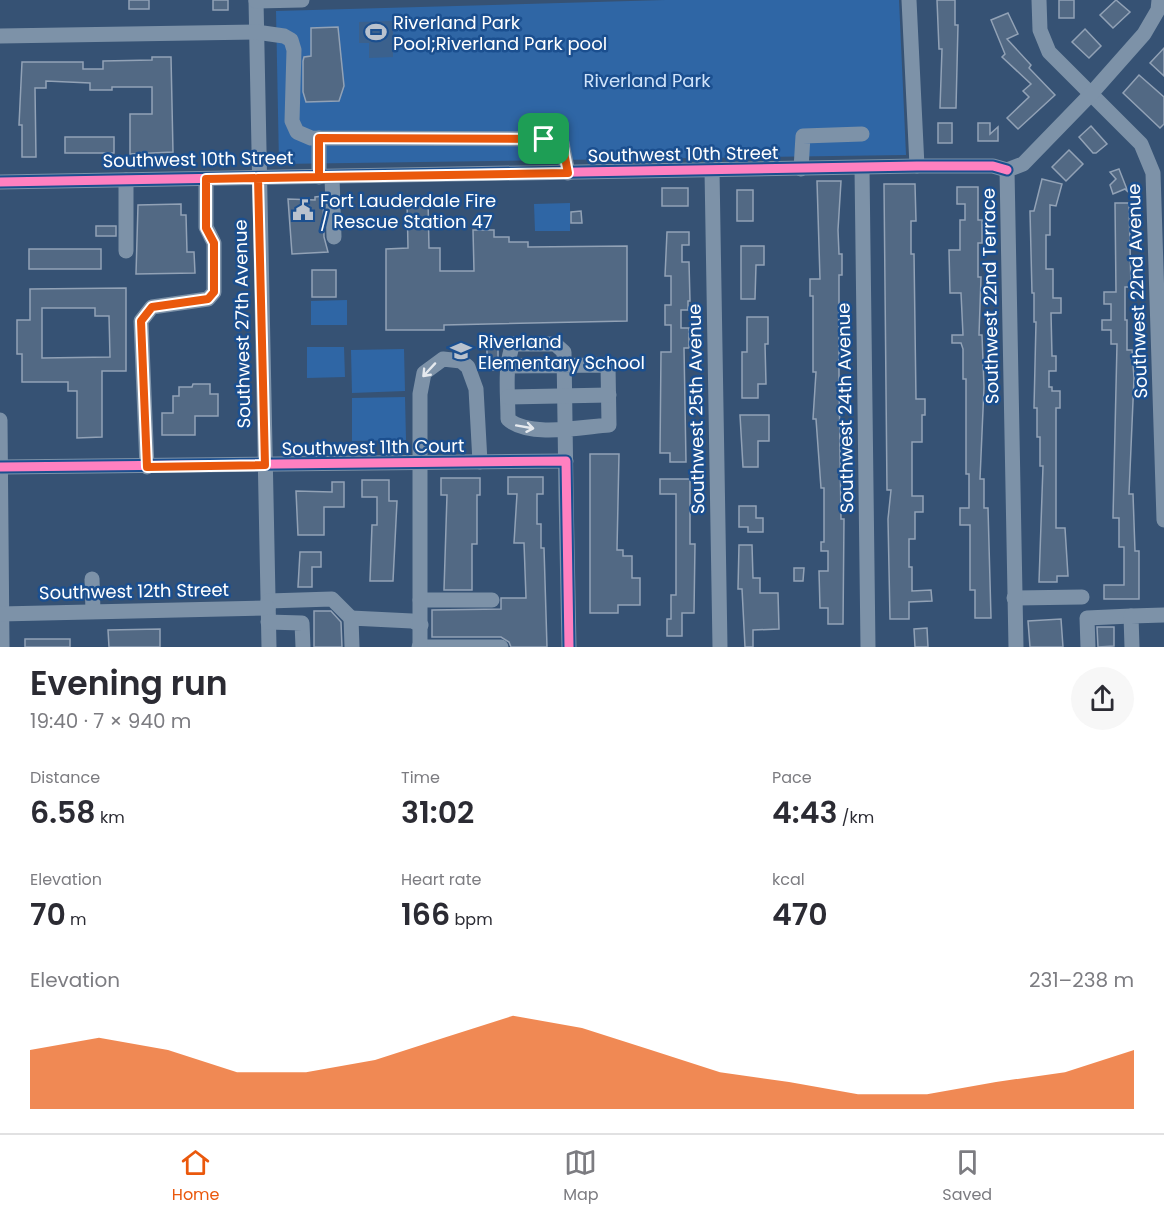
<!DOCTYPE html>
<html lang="en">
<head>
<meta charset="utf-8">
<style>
  :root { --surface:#fff; --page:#f7f7f7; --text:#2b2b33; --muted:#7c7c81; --line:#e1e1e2; --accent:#ea580c }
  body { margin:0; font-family:Poppins,sans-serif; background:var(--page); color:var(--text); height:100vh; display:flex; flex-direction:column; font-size:22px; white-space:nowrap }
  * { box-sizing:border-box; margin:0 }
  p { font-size:20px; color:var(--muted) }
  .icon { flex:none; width:33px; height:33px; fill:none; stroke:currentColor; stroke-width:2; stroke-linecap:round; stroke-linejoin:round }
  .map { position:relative; height:647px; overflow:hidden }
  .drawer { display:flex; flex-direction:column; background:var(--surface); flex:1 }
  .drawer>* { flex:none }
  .pin { position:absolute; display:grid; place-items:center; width:51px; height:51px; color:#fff; margin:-26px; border-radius:12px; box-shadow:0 3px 9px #0006 }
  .round { display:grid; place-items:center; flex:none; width:63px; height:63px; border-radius:32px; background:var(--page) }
  .summary { display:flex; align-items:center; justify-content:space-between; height:102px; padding:0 30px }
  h1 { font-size:33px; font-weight:600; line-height:45px }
  .metrics { display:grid; grid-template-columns:repeat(3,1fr); gap:9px; height:102px; padding:6px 30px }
  .metrics div { display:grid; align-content:center }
  .metrics b { font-size:30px; font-weight:600 }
  .metrics small { font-size:16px; font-weight:400 }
  .metrics p { font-size:16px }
  .chart { height:168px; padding:12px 30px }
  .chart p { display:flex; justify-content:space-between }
  .chart svg { width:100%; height:108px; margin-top:6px; fill:var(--accent); opacity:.7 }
  .menu { display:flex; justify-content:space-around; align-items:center; height:84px; border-top:2px solid var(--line); background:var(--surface); font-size:16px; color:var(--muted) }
  .menu a { display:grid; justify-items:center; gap:3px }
  .menu .active { color:var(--accent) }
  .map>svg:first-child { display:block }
</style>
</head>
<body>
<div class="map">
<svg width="1164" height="647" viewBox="0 0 1164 647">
  <rect width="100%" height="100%" fill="#365274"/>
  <g fill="#2f66a5">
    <polygon points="665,0 899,0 906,155 279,164 276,11"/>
    <polygon points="570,203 570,231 535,231 534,204"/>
    <polygon points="347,300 347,325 311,325 311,301"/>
    <polygon points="307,347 344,347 345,377 307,378"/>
    <polygon points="404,349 405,391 352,393 351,350"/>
    <polygon points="405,397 406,440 352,441 352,398"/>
  </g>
  <polygon fill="#3b618d" points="393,21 393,57 369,58 369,43 359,43 359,22"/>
  <g fill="#526984" stroke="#92a2b6" stroke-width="1.5" fill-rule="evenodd">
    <rect x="129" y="0" width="20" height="9"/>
    <rect x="213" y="0" width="15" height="10"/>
    <polygon points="937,0 955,0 955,25 958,25 956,108 940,108 942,49 939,49"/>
    <rect x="1059" y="0" width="15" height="18"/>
    <polygon points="1116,0 1130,12 1113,28 1100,15"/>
    <polygon points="1008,13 1018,34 1007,39 1031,65 1029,68 1055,95 1018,129 1007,118 1029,97 1023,91 1031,84 1002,57 1005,54 991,20"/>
    <polygon points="338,27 344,86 339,101 306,102 303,92 303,61 304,57 311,56 311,28"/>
    <polygon points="1085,29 1101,46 1089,58 1072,42"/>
    <polygon points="1164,48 1164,76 1150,63"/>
    <polygon points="152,57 171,57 173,152 130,154 130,114 152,114 152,87 112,87 112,90 90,90 90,83 46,81 46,88 35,88 36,157 22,157 22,125 19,125 22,62 83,62 83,69 103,69 103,61 152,60"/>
    <polygon points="1139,75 1164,97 1164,124 1160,128 1123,93"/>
    <rect x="938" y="123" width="14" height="20"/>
    <polygon points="978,123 990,123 990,134 998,127 998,141 978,141"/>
    <polygon points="1091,126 1107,144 1096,153 1093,153 1079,137"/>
    <rect x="65" y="137" width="49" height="16"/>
    <polygon points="1069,150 1083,164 1066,181 1052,167"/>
    <polygon points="1119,169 1128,192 1125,189 1113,194 1110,185 1116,179 1110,172"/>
    <polygon points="1042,179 1062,184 1056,206 1050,205 1050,235 1046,235 1046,269 1053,269 1053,298 1061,298 1061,313 1051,313 1052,356 1056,356 1056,371 1049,371 1049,387 1052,387 1052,391 1060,391 1060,408 1056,408 1056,528 1065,528 1068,576 1057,576 1057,582 1039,582 1043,466 1040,466 1040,437 1037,437 1037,408 1034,408 1036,322 1034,322 1034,293 1032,293 1030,211 1034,211"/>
    <polygon points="817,181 841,181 838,230 839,254 842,254 842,275 839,275 839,378 841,519 844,519 843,624 828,624 828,608 820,608 819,571 828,571 828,551 821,551 821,542 824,542 824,488 821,488 816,419 813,419 816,372 813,372 813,296 810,296 810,279 820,279"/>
    <polygon points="884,184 915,184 916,221 911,221 911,254 914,254 916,399 925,399 925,415 922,415 922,442 912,442 912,496 923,496 923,512 915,512 915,539 909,539 909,567 912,567 912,591 931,590 932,601 909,602 909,619 890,619 888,519 891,490 887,490"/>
    <polygon points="957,187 978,187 978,220 982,220 982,243 978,243 978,277 981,277 979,335 982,335 984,387 980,479 984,479 984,508 988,508 991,618 975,618 975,590 970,590 970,525 960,525 960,508 969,508 969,474 966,474 966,379 963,379 963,349 961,343 952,343 952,335 963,335 961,293 950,293 949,250 960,250 960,220 965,220 965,204 957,204"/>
    <rect x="662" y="188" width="26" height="18"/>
    <rect x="737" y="190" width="16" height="31"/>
    <polygon points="323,196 324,237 328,252 292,254 288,199 315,200 315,197"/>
    <polygon points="407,199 428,199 429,248 440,248 440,271 474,271 473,230 494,230 494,237 509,237 509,242 528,242 528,247 627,246 627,321 444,325 444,330 386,330 386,249 408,248"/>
    <polygon points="1115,203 1129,203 1131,287 1125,287 1125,320 1127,320 1127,350 1132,350 1134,378 1129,494 1133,494 1135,551 1139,551 1139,599 1104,599 1104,585 1124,585 1124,547 1119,547 1119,518 1113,518 1117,344 1111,344 1111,330 1102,330 1102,320 1111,320 1111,304 1104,304 1104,292 1116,292"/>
    <polygon points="181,204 181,215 186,215 187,252 194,252 195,273 136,274 138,205"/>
    <polygon points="581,211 582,223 571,223 571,212"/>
    <rect x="96" y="226" width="20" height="10"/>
    <polygon points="667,232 689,232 689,245 682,245 682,262 689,262 690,301 688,301 688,310 681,310 681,328 689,328 689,348 684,348 686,462 670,462 670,453 660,453 661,352 671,352 671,325 665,325 665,305 671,305 671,276 665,276"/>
    <polygon points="741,246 764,246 764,265 756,265 755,299 741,299"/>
    <rect x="29" y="249" width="72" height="20"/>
    <rect x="312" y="270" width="24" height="27"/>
    <path d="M126,288v83h-24v66l-25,1v-47h-9v-9h-46v-28h-5v-34h13v-31zM42,308h53v8h14l1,41 -68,1z"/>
    <polygon points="747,317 768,317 768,344 765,344 766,384 758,384 758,398 742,398 742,352 747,352"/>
    <rect x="487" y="346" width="11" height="24"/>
    <polygon points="193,384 210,384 210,394 218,394 218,416 195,416 195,435 162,435 162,413 173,413 173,396 179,396 179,387 192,387"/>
    <polygon points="740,415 769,415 769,441 758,441 758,467 743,467"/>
    <polygon points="590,454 619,454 617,550 623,550 623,556 632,556 632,578 640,578 640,605 618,605 618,613 590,613"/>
    <polygon points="508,477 543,477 543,494 537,494 537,524 541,524 541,548 544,548 547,647 511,647 509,642 501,637 432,637 432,610 501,609 501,598 526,598 524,543 514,543 517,494 508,494"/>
    <polygon points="441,478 480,478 480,495 477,495 477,544 472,544 472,590 444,590 447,495 441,495"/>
    <polygon points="660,479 690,479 690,544 695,544 694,613 682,613 682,636 667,636 667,619 671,619 671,595 676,595 676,494 660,494"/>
    <polygon points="362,480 389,480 389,501 397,501 393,581 370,581 372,525 377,525 377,497 362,497"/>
    <polygon points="332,482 344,482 344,507 324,507 324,535 298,535 296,491 332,492"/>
    <polygon points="739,506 756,506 756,518 763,518 763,532 748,532 748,527 739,527"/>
    <polygon points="739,545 752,545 753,578 760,578 760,593 778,593 779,629 753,630 753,647 745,647 742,589 738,589"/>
    <polygon points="300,552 321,552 321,567 312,567 312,587 298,587"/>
    <polygon points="794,568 804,568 803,581 794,581"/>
    <polygon points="314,611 331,611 341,622 342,647 314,647"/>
    <polygon points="1061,619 1063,647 1030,647 1028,621"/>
    <polygon points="1097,627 1114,627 1114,646 1098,647"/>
    <polygon points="927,628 928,647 915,647 914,629"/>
    <polygon points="160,629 160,647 109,647 108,630"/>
    <rect x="25" y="639" width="45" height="8"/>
  </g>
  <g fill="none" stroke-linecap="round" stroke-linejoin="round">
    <g stroke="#7d92a8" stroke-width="15">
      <polyline points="256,0 269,647"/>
      <polyline points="909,0 917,166"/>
      <polyline points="1039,0 1040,30 1049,52 1141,144 1153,173 1164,520"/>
      <polyline points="256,1 302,0"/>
      <polyline points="0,36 256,32 284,36 291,40 294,50 292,121 297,132 311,138 544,139 562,143 568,173"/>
      <polyline points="319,138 319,177"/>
      <polyline points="862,168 868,647"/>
      <polyline points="801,169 803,136 862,134"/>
      <polyline points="712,170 720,647"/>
      <polyline points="332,177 334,237"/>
      <polyline points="126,180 126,251"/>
      <polyline points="0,182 917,166 993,166 1007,170"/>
      <path d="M508,366l100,-1 1,60c-27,2 -81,13 -101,-6 0,-24 -4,-52 5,-75h42l9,8c1,98 3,197 5,295"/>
      <polyline points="508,397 609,395"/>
      <polyline points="0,420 2,647"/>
      <polyline points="1,467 566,461"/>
      <polyline points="147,467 141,321 152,307 208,299 214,292 214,243 206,227 206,179"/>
      <polyline points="92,579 93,611"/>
      <polyline points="1014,598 1082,597"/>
      <polyline points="420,600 492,600"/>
      <polyline points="268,601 332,599 351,618"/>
      <polyline points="0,614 268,608"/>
      <polyline points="268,622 302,623 303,647"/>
      <polyline points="352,647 351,618 412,621 421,625"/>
      <polyline points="419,647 501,647"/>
      <polyline points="420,647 420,394 424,373 443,359 461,361 468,367 476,389 480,462"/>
      <polyline points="1016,647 1007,170 1023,164 1090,95 1144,34 1158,10 1159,0"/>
      <polyline points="1088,647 1087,618 1131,616"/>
      <polyline points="1132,647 1131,616 1164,615"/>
    </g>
    <defs>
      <g id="cycleway">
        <polyline points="0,182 917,166 993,166 1007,170"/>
        <polyline points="1,467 566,461 569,647"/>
      </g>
    </defs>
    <use href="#cycleway" stroke="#1b4f8f" stroke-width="13"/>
    <use href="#cycleway" stroke="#ff80c0" stroke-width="9"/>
  </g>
  <defs><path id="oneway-shaft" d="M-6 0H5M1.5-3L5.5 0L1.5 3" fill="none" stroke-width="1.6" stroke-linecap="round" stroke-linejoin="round" transform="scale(1.5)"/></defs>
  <g stroke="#e5e9ee">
    <use href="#oneway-shaft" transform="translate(429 370) rotate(133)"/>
    <use href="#oneway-shaft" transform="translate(525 427) rotate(10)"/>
  </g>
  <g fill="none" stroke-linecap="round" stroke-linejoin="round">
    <defs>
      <polyline id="route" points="544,139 319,138 319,177 206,179 206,228 214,243 214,292 208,299 152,307 141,321 147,467 265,465 258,178 568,173 562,142 544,139"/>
    </defs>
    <use href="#route" stroke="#fff" stroke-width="12"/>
    <use href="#route" stroke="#ea580c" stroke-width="8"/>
  </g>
  <defs>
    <symbol id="stadium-bare" viewBox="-9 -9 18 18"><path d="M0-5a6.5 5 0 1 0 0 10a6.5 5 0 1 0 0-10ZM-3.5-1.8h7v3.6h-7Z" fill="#b9c2ce" stroke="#1b4f8f" stroke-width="2.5" paint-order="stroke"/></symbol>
    <symbol id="civic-bare" viewBox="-9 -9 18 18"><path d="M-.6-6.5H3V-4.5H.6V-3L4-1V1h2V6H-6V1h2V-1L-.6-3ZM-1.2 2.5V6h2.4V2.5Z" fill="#b9c2ce" stroke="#1b4f8f" stroke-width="2.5" paint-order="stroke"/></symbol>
    <symbol id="school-bare" viewBox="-9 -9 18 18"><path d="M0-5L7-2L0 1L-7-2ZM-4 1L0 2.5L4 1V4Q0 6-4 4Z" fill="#b9c2ce" stroke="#1b4f8f" stroke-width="2.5" paint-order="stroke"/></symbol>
  </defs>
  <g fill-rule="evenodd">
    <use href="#stadium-bare" x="361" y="17" width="30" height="30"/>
    <use href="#civic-bare" x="288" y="195" width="30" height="30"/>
    <use href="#school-bare" x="446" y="336" width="30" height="30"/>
  </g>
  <g text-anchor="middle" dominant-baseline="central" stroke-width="5" stroke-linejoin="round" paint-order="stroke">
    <g font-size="18" fill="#fff" stroke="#1b4f8f" text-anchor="start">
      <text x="393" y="22">Riverland Park<tspan x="393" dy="21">Pool;Riverland Park pool</tspan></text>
      <text x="320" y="200">Fort Lauderdale Fire<tspan x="320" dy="21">/ Rescue Station 47</tspan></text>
      <text x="478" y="341">Riverland<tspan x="478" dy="21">Elementary School</tspan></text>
    </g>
    <g font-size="18" fill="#cfe3fa" stroke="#1b4f8f">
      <text x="647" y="80">Riverland Park</text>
    </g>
    <g font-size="18" fill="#fff" stroke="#1b4f8f">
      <text transform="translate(683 154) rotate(-1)">Southwest 10th Street</text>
      <text transform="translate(198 159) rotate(-1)">Southwest 10th Street</text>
      <text transform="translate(1137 291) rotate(-92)">Southwest 22nd Avenue</text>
      <text transform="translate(990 296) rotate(-91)">Southwest 22nd Terrace</text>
      <text transform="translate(242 324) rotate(-91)">Southwest 27th Avenue</text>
      <text transform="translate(845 408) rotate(-91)">Southwest 24th Avenue</text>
      <text transform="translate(696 409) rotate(-91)">Southwest 25th Avenue</text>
      <text transform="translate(373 447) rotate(-1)">Southwest 11th Court</text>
      <text transform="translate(134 591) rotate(-1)">Southwest 12th Street</text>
    </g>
  </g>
</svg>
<div class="pin" style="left:544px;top:139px;background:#1e9e55"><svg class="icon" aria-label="arrive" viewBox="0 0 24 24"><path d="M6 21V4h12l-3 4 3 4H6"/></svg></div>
</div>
<section class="drawer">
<div class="summary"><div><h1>Evening run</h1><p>19:40 · 7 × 940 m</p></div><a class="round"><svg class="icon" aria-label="share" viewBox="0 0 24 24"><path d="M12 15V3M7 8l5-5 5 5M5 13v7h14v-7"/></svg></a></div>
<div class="metrics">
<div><p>Distance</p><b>6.58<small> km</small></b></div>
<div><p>Time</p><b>31:02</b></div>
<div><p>Pace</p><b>4:43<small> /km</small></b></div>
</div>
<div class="metrics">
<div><p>Elevation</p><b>70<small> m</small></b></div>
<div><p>Heart rate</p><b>166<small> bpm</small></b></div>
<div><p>kcal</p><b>470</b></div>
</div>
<div class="chart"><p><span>Elevation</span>231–238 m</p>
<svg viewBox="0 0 160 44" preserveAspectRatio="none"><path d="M0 44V20L10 15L20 20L30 29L40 29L50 24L60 15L70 6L80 11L90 20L100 29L110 33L120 38L130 38L140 33L150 29L160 20V44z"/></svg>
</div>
</section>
<nav class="menu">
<a class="active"><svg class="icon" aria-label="home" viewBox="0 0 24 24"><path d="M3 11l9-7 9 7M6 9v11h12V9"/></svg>Home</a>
<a><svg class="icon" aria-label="map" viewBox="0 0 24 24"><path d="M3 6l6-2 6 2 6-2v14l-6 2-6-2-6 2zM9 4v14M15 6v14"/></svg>Map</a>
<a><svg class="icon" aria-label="saved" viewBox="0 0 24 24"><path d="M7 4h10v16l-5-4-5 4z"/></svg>Saved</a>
</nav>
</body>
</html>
